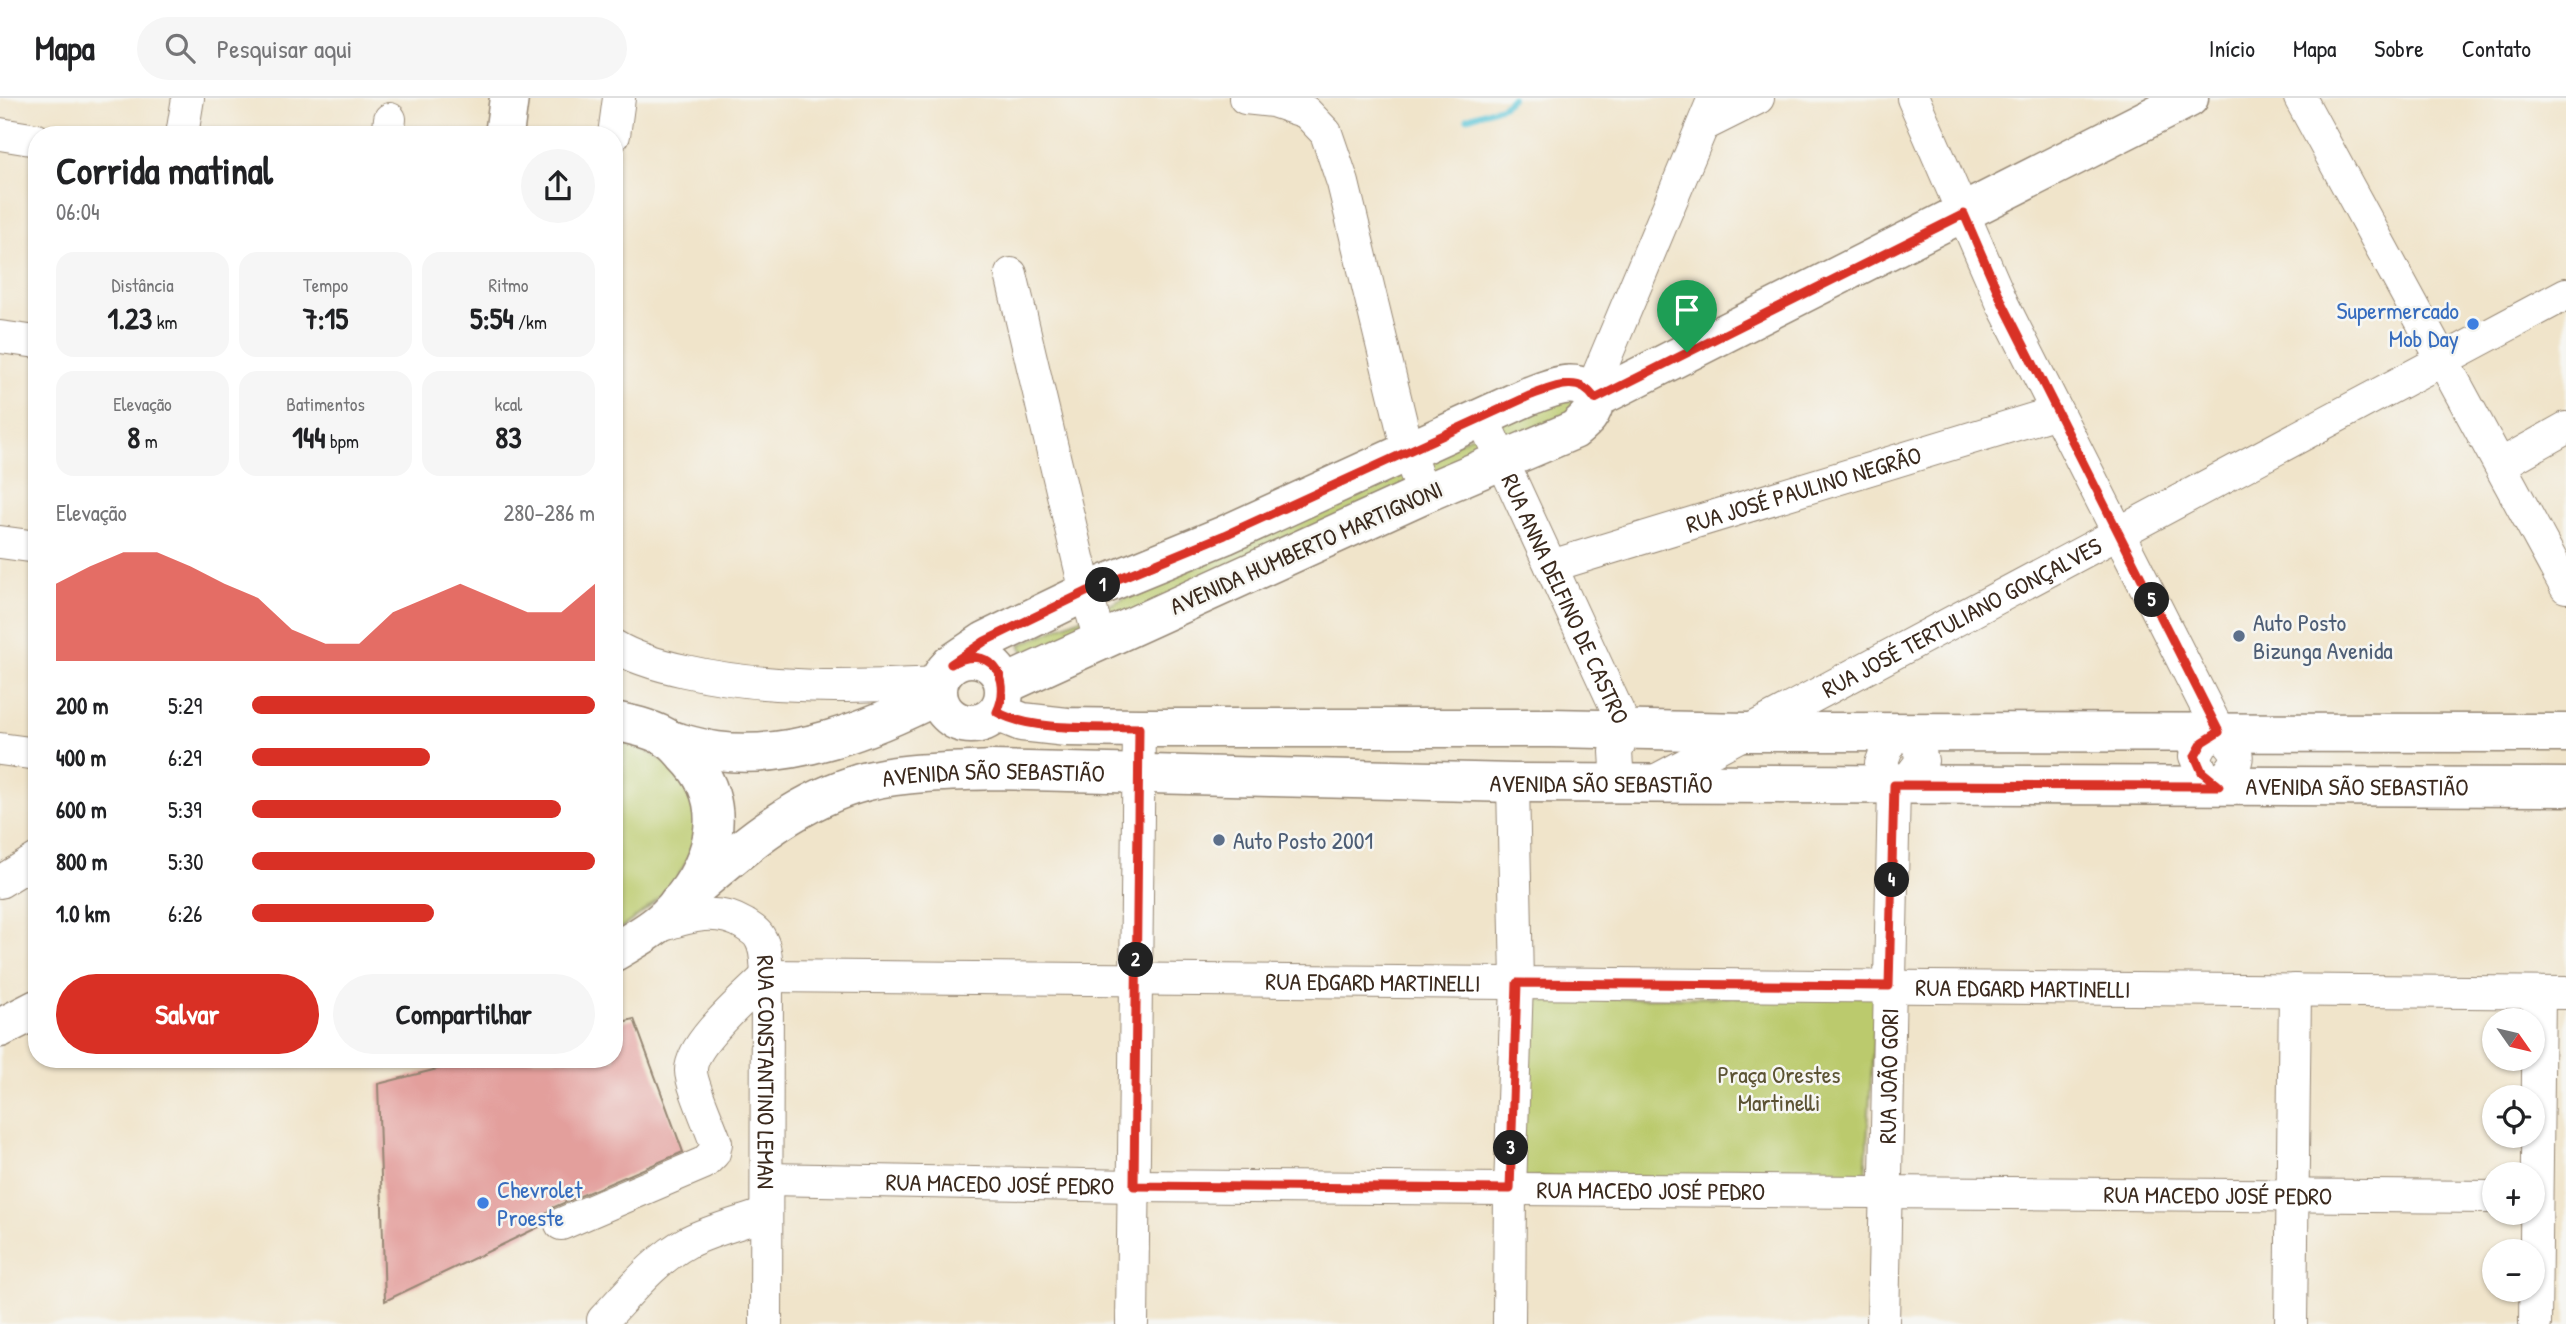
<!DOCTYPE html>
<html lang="pt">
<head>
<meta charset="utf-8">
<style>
  :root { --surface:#fff; --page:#f6f6f6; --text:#202124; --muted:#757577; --line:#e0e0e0; --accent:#d93025 }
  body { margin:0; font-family:"Patrick Hand",sans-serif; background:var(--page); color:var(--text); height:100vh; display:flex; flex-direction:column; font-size:26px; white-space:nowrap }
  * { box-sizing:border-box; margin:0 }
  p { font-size:23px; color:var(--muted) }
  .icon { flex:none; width:38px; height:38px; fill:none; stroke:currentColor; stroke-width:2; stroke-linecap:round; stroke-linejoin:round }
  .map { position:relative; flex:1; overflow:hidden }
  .sheet { position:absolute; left:28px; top:28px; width:595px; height:942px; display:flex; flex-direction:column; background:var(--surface); border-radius:28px; box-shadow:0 2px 5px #0004 }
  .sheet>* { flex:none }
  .needle { width:46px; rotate:124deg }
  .controls { position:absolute; left:2482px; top:910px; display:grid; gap:14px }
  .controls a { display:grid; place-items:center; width:63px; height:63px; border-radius:50%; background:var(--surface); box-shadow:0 2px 5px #0004; font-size:35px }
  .pin { position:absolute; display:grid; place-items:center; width:60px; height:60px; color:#fff; margin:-72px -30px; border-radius:50% 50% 50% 0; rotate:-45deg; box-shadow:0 0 7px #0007 }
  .pin .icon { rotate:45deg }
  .km { position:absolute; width:35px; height:35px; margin:-18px; border-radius:50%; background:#222; color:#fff; font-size:19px; line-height:35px; text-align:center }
  .round { display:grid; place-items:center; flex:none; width:74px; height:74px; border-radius:37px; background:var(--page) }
  .summary { display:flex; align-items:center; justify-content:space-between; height:119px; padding:0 28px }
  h1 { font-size:38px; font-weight:700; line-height:52px }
  .figures { display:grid; grid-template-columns:repeat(3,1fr); gap:10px; height:119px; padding:7px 28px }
  .figures div { display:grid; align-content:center; border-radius:18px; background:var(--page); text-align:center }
  .figures b { font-size:30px; font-weight:700 }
  .figures small { font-size:19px; font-weight:400 }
  .figures p { font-size:19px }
  .chart { height:196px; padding:14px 28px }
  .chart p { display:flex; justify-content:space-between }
  .chart svg { width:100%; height:126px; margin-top:7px; fill:var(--accent); opacity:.7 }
  .action { display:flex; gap:14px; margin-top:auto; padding:14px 28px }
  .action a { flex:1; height:80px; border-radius:42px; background:var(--accent); color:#fff; font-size:28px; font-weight:700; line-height:80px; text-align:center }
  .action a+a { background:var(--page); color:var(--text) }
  ul { padding:0 28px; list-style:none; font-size:23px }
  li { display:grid; grid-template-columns:112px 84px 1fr; align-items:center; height:52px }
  li i { height:18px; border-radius:9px; background:var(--accent) }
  header { display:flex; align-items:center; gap:42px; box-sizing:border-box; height:98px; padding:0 35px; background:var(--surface); border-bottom:2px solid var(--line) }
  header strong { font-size:33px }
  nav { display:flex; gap:38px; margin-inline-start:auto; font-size:24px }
  .search { width:490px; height:63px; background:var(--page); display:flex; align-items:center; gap:18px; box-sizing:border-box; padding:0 24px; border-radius:38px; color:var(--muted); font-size:26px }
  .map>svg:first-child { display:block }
</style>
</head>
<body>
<header>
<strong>Mapa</strong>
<div class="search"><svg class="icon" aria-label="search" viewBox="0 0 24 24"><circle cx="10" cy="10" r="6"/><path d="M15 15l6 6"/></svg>Pesquisar aqui</div>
<nav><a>Início</a><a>Mapa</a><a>Sobre</a><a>Contato</a></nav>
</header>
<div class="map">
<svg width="2566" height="1226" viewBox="0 0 2566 1226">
  <rect width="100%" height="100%" fill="#f6f6f2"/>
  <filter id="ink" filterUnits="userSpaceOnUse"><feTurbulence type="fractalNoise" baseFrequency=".0143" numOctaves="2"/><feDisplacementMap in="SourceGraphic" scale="14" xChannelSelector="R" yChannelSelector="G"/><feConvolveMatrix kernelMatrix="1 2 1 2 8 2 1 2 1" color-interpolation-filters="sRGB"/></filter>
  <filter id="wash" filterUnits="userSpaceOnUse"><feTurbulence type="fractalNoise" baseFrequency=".00686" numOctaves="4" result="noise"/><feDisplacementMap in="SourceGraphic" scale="28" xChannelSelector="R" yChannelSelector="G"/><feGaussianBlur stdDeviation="1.57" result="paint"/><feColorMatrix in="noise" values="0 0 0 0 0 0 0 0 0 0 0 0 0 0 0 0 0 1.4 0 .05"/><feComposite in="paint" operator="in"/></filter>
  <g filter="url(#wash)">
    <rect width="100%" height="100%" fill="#f0e4ca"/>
    <g fill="#bbca6d" stroke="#7b7a46" stroke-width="2">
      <polygon points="1560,296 1573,304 1570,314 1030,564 1020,547 1234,451"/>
      <path d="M614,643c22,4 46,14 62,31 28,30 23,77 -1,108 -17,22 -39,38 -61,53z"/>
      <polygon points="1876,897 1865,1081 1520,1079 1524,902"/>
    </g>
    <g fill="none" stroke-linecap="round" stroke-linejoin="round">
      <polyline stroke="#5dc6d8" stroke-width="6" points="1467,20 1503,8 1512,0"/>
    </g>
    <g id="blocks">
      <polygon fill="#e39f9c" points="634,921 683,1054 554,1109 546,1116 543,1127 385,1203 378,986 477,961 614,961 614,926"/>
    </g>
  </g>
  <g filter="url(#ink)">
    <use href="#blocks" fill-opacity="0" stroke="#968774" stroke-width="2"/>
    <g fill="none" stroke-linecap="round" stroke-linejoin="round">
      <defs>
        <g id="minor">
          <polyline points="1245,0 1273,3 1306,14 1326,35 1343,85 1408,353 1423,396"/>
          <path d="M1913,0l90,207 216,427c27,27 20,26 0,54l-17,-13 -7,-17 8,-14 16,-10"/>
          <polyline points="2300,0 2566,489"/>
          <polyline points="1704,27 1758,0"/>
          <polyline points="0,36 37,42"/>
          <polyline points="182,37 188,0"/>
          <polyline points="388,37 390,21"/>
          <polyline points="614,37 619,0"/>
          <polyline points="1011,176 1086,494 1100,542"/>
          <polyline points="0,239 37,244"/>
          <polyline points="1591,294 1714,0"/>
          <path id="s1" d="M1482,319l144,312 -10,23 2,31"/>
          <polyline points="2500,367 2566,330"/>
          <polyline points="0,444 37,449"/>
          <path id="s2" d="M1551,468l506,-154"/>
          <path d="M614,548c21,13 48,20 71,25 84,19 168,16 253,12"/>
          <polygon points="1902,632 1918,646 1922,663 1909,680 1894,687 1881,666 1889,645"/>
          <polyline points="0,651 37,656"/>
          <path id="s3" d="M1651,685l915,-489"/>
          <polyline points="0,784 37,761"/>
          <path id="s4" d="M654,830c31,-10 60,-22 90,-4 6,4 13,8 16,14 7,11 6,26 7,38l-1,348"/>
          <path id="s5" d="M767,878l1799,17"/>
          <path id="s6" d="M767,1081l367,7 1360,11"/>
          <path d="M561,1126l143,-61 10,-10 2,-10c-5,-15 -25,-59 -25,-72 -1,-27 56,-75 76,-95"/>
          <path d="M603,1222c26,-27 51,-60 85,-78 24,-12 53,-19 78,-28"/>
          <polyline points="1132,1226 1139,630"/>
          <polyline points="1509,1226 1510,1091 1517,885 1513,685"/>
          <path id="s7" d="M1883,1226l11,-539"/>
          <polyline points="2291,1226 2295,892"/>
          <polyline points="2535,1226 2539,895"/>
        </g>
        <g id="major">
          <polyline points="504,37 509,0"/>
          <polyline points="1595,301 2189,0"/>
          <circle cx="971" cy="593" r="33"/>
          <path d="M951,566l34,-23 101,-49 139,-57 304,-139c23,-8 50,-23 66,3 -2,15 -9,21 -21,31l-151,64 -419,191"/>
          <polyline points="997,614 1022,624 1067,629 1139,630 1551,630 1746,634 2566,635"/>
          <path d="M614,623c19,4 40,8 56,19 6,4 11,10 15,15 51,50 27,116 -18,161 -15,15 -35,25 -53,36"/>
          <path d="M670,642c15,4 31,9 47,11 75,10 156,-23 221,-56"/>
          <path id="s8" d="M678,805c53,-46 107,-96 176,-118 38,-13 97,-13 138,-15l521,13 1053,4"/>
          <polyline points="0,930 37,911"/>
        </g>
      </defs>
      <use href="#minor" stroke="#968774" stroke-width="34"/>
      <use href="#major" stroke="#968774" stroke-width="41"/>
      <use href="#minor" stroke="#fff" stroke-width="32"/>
      <use href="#major" stroke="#fff" stroke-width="38"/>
    </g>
  </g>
  <g fill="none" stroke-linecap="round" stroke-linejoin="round" filter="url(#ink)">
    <defs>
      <path id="route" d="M1964,116l39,90 216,428 -16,10 -8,14 7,16 17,14 -325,-1 -5,201 -372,-3 -7,206 -376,-3 5,-458c-40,-1 -108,4 -142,-16 17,-36 -9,-69 -46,-48l34,-23 101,-49 139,-57 304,-139c23,-8 50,-23 66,3z"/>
    </defs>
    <use href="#route" stroke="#fff" stroke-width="14"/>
    <use href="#route" stroke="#d93025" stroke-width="9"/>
  </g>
  <g fill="#3f7fe0" stroke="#f6f6f2" stroke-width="2.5">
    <circle cx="2473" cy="226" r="7"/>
    <circle cx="483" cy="1105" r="7"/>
  </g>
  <g fill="#5c6f8a" stroke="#f6f6f2" stroke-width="2.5">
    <circle cx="2239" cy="538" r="7"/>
    <circle cx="1219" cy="742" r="7"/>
  </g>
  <g text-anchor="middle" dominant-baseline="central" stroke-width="5" stroke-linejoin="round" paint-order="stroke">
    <g font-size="24" fill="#366cbe" stroke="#f6f6f2" text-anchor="end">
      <text x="2459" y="212">Supermercado<tspan x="2459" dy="28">Mob Day</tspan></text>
      <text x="497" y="1091" text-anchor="start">Chevrolet<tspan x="497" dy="28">Proeste</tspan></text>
    </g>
    <g font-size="24" fill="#3b2a1e" stroke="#f6f6f2">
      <text stroke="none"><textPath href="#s2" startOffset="264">RUA JOSÉ PAULINO NEGRÃO</textPath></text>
      <text transform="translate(1306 449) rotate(-24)">AVENIDA HUMBERTO MARTIGNONI</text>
      <text stroke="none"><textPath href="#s1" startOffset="200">RUA ANNA DELFINO DE CASTRO</textPath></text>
      <text stroke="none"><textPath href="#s3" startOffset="352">RUA JOSÉ TERTULIANO GONÇALVES</textPath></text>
      <text stroke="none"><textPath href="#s8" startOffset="354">AVENIDA SÃO SEBASTIÃO</textPath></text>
      <text stroke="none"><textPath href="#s8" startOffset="962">AVENIDA SÃO SEBASTIÃO</textPath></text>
      <text stroke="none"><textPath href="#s8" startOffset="1718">AVENIDA SÃO SEBASTIÃO</textPath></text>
      <text stroke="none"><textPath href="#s5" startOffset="606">RUA EDGARD MARTINELLI</textPath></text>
      <text stroke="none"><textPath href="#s5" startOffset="1256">RUA EDGARD MARTINELLI</textPath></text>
      <text stroke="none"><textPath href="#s4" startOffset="250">RUA CONSTANTINO LEMAN</textPath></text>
      <text stroke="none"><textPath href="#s7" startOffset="248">RUA JOÃO GORI</textPath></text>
      <text stroke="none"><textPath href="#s6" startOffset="233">RUA MACEDO JOSÉ PEDRO</textPath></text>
      <text stroke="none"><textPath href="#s6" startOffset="884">RUA MACEDO JOSÉ PEDRO</textPath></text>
      <text stroke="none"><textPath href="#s6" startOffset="1451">RUA MACEDO JOSÉ PEDRO</textPath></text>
    </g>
    <g font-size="24" fill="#4e5e75" stroke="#f6f6f2" text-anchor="start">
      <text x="2253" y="524">Auto Posto<tspan x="2253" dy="28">Bizunga Avenida</tspan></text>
      <text x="1233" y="742">Auto Posto 2001</text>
    </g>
    <g font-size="24" fill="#5b5232" stroke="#f6f6f2">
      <text x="1779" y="976">Praça Orestes<tspan x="1779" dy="28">Martinelli</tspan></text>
    </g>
  </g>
</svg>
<div class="controls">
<a><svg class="needle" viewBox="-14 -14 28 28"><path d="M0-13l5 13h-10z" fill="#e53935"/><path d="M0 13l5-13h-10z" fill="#757577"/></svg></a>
<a><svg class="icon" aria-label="locate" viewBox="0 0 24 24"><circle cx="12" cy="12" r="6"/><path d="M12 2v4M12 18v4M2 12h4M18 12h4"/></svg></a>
<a>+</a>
<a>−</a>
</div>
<div class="pin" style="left:1687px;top:254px;background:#1e9e55"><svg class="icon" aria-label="arrive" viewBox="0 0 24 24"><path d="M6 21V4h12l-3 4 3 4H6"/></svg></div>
<b class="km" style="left:1103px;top:487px">1</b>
<b class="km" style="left:1136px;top:862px">2</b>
<b class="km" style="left:1511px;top:1050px">3</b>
<b class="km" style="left:1892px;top:782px">4</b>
<b class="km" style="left:2152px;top:502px">5</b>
<section class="sheet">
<div class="summary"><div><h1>Corrida matinal</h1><p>06:04</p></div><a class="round"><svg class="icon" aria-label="share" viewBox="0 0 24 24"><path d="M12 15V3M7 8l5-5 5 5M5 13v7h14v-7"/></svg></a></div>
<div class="figures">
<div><p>Distância</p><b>1.23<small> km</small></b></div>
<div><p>Tempo</p><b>7:15</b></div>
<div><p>Ritmo</p><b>5:54<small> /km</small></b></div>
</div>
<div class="figures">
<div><p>Elevação</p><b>8<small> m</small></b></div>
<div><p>Batimentos</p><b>144<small> bpm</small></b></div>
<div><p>kcal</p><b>83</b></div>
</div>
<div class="chart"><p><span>Elevação</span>280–286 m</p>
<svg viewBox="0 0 160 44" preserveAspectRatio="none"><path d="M0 44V17L10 11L20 6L30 6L40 11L50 17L60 22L70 33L80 38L90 38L100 27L110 22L120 17L130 22L140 27L150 27L160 17V44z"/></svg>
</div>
<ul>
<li><b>200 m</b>5:29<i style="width:100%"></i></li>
<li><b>400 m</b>6:29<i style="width:52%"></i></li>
<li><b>600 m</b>5:39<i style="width:90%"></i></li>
<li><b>800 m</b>5:30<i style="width:100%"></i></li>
<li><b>1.0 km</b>6:26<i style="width:53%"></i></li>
</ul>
<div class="action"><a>Salvar</a><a>Compartilhar</a></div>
</section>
</div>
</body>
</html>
